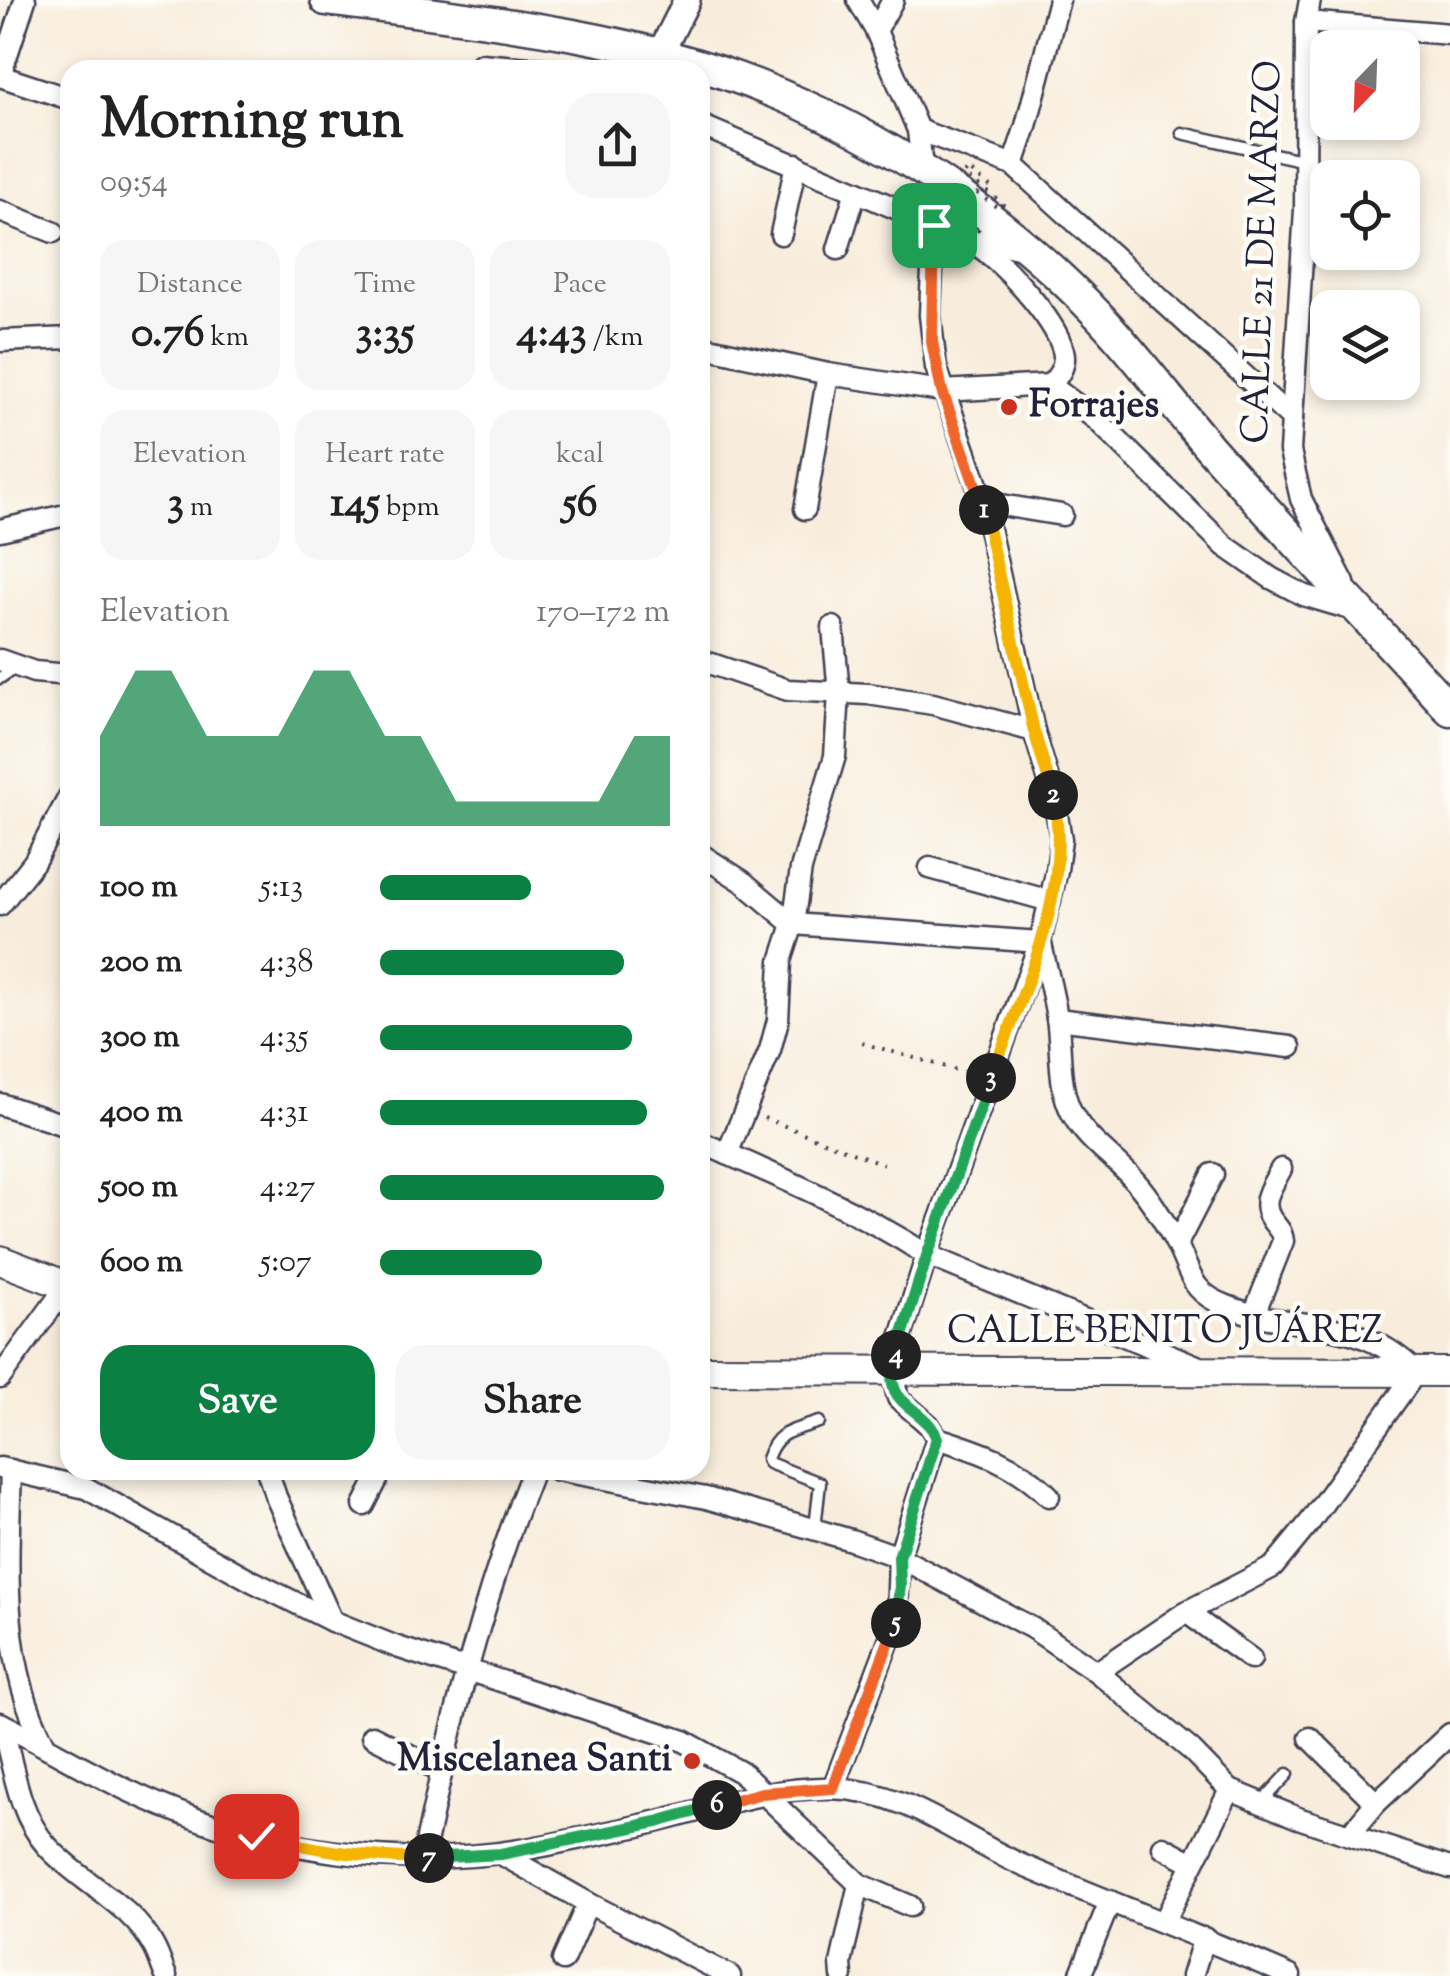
<!DOCTYPE html>
<html lang="en">
<head>
<meta charset="utf-8">
<style>
  :root { --surface:#fff; --page:#f6f6f6; --text:#222; --muted:#767676; --accent:#0b8043 }
  body { margin:0; font-family:"Sorts Mill Goudy",serif; background:var(--page); color:var(--text); height:100vh; display:flex; flex-direction:column; font-size:38px; white-space:nowrap }
  * { box-sizing:border-box; margin:0 }
  p { font-size:32px; color:var(--muted) }
  .icon { flex:none; width:55px; height:55px; fill:none; stroke:currentColor; stroke-width:2; stroke-linecap:round; stroke-linejoin:round }
  .map { position:relative; flex:1; overflow:hidden }
  .panel { position:absolute; left:60px; top:60px; width:650px; height:1420px; display:flex; flex-direction:column; background:var(--surface); border-radius:30px; box-shadow:0 5px 15px #0003 }
  .panel>* { flex:none }
  .needle { width:65px; rotate:203deg }
  .fabs { position:absolute; left:1310px; top:30px; display:grid; gap:20px }
  .fabs a { display:grid; place-items:center; width:110px; height:110px; border-radius:20px; background:var(--surface); box-shadow:0 5px 15px #0003; font-size:50px }
  .pin { position:absolute; display:grid; place-items:center; width:85px; height:85px; color:#fff; margin:-42px; border-radius:20px; box-shadow:0 5px 15px #0006 }
  .km { position:absolute; width:50px; height:50px; margin:-25px; border-radius:50%; background:#222; color:#fff; font-size:28px; line-height:50px; text-align:center }
  .round { display:grid; place-items:center; flex:none; width:105px; height:105px; border-radius:30px; background:var(--page) }
  .overview { display:flex; align-items:center; justify-content:space-between; height:170px; padding:0 40px }
  h1 { font-size:55px; font-weight:700; line-height:75px }
  .metrics { display:grid; grid-template-columns:repeat(3,1fr); gap:15px; height:170px; padding:10px 40px }
  .metrics div { display:grid; align-content:center; border-radius:25px; background:var(--page); text-align:center }
  .metrics b { font-size:42px; font-weight:700 }
  .metrics small { font-size:28px; font-weight:400 }
  .metrics p { font-size:28px }
  .chart { height:280px; padding:20px 40px }
  .chart p { display:flex; justify-content:space-between }
  .chart svg { width:100%; height:180px; margin-top:10px; fill:var(--accent); opacity:.7 }
  .button { display:flex; gap:20px; margin-top:auto; padding:20px 40px }
  .button a { flex:1; height:115px; border-radius:30px; background:var(--accent); color:#fff; font-size:40px; font-weight:700; line-height:115px; text-align:center }
  .button a+a { background:var(--page); color:var(--text) }
  ul { padding:0 40px; list-style:none; font-size:32px }
  li { display:grid; grid-template-columns:160px 120px 1fr; align-items:center; height:75px }
  li i { height:25px; border-radius:12px; background:var(--accent) }
  .map>svg:first-child { display:block }
</style>
</head>
<body>
<div class="map">
<svg width="1450" height="1976" viewBox="0 0 1450 1976">
  <rect width="100%" height="100%" fill="#fdfcf7"/>
  <filter id="ink" filterUnits="userSpaceOnUse"><feTurbulence type="fractalNoise" baseFrequency=".01" numOctaves="2"/><feDisplacementMap in="SourceGraphic" scale="20" xChannelSelector="R" yChannelSelector="G"/><feConvolveMatrix kernelMatrix="1 2 1 2 8 2 1 2 1" color-interpolation-filters="sRGB"/></filter>
  <filter id="wash" filterUnits="userSpaceOnUse"><feTurbulence type="fractalNoise" baseFrequency=".0048" numOctaves="4" result="noise"/><feDisplacementMap in="SourceGraphic" scale="40" xChannelSelector="R" yChannelSelector="G"/><feGaussianBlur stdDeviation="2.25" result="paint"/><feColorMatrix in="noise" values="0 0 0 0 0 0 0 0 0 0 0 0 0 0 0 0 0 1.4 0 .05"/><feComposite in="paint" operator="in"/></filter>
  <g filter="url(#wash)">
    <rect width="100%" height="100%" fill="#f8eddc"/>
  </g>
  <g filter="url(#ink)">
    <g fill="none" stroke-linecap="round" stroke-linejoin="round">
      <defs>
        <g id="service">
          <polyline points="1182,133 1305,161"/>
          <polyline points="0,678 17,666"/>
          <path d="M815,1528l5,-45 -51,-20 -2,-4c10,-29 25,-28 52,-37"/>
          <polyline points="1262,1802 1288,1774"/>
        </g>
        <g id="minor">
          <polyline points="858,0 876,31 918,130 922,169"/>
          <polyline points="1310,0 1306,22 1305,210 1290,451 1301,499 1344,583"/>
          <polyline points="1306,22 1450,34"/>
          <polyline points="876,31 893,0"/>
          <polyline points="481,64 554,70"/>
          <polyline points="0,76 25,0"/>
          <polyline points="0,76 70,99"/>
          <polyline points="700,125 961,236 1023,249"/>
          <polyline points="918,130 1013,165 1292,419"/>
          <polyline points="1013,165 1026,126 1059,0"/>
          <polyline points="0,211 53,232"/>
          <polyline points="781,234 796,164"/>
          <path d="M972,242c27,15 83,77 91,108 4,14 -4,26 -13,35"/>
          <polyline points="838,249 856,191"/>
          <polyline points="0,341 70,338"/>
          <polyline points="700,346 828,374 942,391 1050,385 1097,420 1225,546 1271,578 1303,595 1357,611"/>
          <polyline points="983,502 1062,515"/>
          <polyline points="805,509 828,374"/>
          <polyline points="0,530 70,514"/>
          <polyline points="0,660 34,672 70,675"/>
          <polyline points="700,660 788,690 868,694 933,704 1034,731"/>
          <polyline points="700,854 742,881 793,924 1040,942"/>
          <polyline points="930,868 1050,901"/>
          <polyline points="0,905 34,862 70,795"/>
          <path d="M1041,944c5,24 12,49 16,74 5,31 0,69 16,97 14,26 43,44 62,66 16,18 31,43 42,64 15,30 13,47 50,61 68,27 130,7 189,66l-106,150 -37,45 -87,45 -89,60"/>
          <polyline points="1057,1019 1290,1047"/>
          <polyline points="0,1104 70,1127"/>
          <path d="M700,1142c78,34 156,67 227,113l270,111"/>
          <polyline points="727,1154 770,1050 778,1020 781,961 793,924 801,869 835,756 839,693 833,627"/>
          <polyline points="1177,1244 1213,1174"/>
          <path d="M1254,1314l29,-73c-1,-11 -6,-13 -12,-22 -12,-18 2,-34 10,-50"/>
          <polyline points="0,1378 67,1286"/>
          <path d="M937,1438c42,13 81,26 112,58"/>
          <polyline points="0,1468 86,1488 252,1581 332,1621 397,1647 684,1741 742,1773 859,1884 910,1906"/>
          <path d="M11,1470c-3,93 -11,190 33,273"/>
          <polyline points="267,1470 276,1497 332,1621"/>
          <polyline points="557,1470 706,1498 851,1540 899,1557 1032,1628 1097,1672 1191,1750 1230,1790 1298,1818 1450,1868"/>
          <polyline points="364,1505 382,1470"/>
          <polyline points="1186,1612 1251,1659"/>
          <path d="M0,1723c43,21 84,46 127,67 128,62 282,84 421,55 37,-8 75,-15 111,-24 57,-14 111,-34 171,-33 78,2 128,49 194,78 89,38 179,71 266,110"/>
          <path d="M2,1724c11,41 16,90 45,122 32,36 85,58 107,101 5,9 8,20 12,29"/>
          <polyline points="372,1736 441,1771"/>
          <polyline points="1310,1738 1376,1803"/>
          <polyline points="833,1788 897,1619 899,1557 937,1438 929,1425 898,1398 891,1369 927,1255 1040,942 1057,870 1061,839 1054,798 1034,731 983,502 936,367 930,315 934,225"/>
          <polyline points="1351,1833 1376,1803 1450,1734"/>
          <polyline points="1163,1847 1191,1862"/>
          <polyline points="501,1854 588,1903 730,1976"/>
          <path d="M423,1858c27,-132 60,-262 110,-388"/>
          <polyline points="1164,1922 1230,1790"/>
          <polyline points="563,1960 588,1903"/>
          <polyline points="842,1976 841,1963 859,1884"/>
          <polyline points="1080,1976 1110,1901"/>
          <polyline points="1192,1976 1204,1938"/>
        </g>
        <polyline id="tertiary" points="660,54 687,0"/>
        <g id="secondary">
          <polyline points="0,1260 70,1287"/>
          <polyline points="700,1370 1450,1372"/>
        </g>
        <path id="primary" d="M326,0c144,19 294,32 430,85 128,50 247,130 342,230 40,42 74,89 112,133 79,89 161,174 240,262"/>
      </defs>
      <use href="#service" stroke="#424053" stroke-width="15"/>
      <use href="#minor" stroke="#424053" stroke-width="25"/>
      <use href="#tertiary" stroke="#424053" stroke-width="30"/>
      <use href="#secondary" stroke="#424053" stroke-width="32"/>
      <use href="#primary" stroke="#424053" stroke-width="35"/>
      <g stroke="#424053" stroke-width="4" stroke-dasharray="2.5 8" stroke-linecap="butt">
        <polyline points="862,1043 971,1074"/>
        <polyline points="764,1118 883,1164"/>
      </g>
      <use href="#service" stroke="#fff" stroke-width="10"/>
      <use href="#minor" stroke="#fff" stroke-width="20"/>
      <use href="#tertiary" stroke="#fff" stroke-width="25"/>
      <use href="#secondary" stroke="#fff" stroke-width="28"/>
      <use href="#primary" stroke="#fff" stroke-width="30"/>
      <polyline stroke="#424053" stroke-width="4" stroke-dasharray="2.5 8" stroke-linecap="butt" points="979,231 960,216 977,193 999,209 1003,204 964,175 968,169 991,187"/>
    </g>
  </g>
  <g fill="none" stroke-linecap="round" stroke-linejoin="round" filter="url(#ink)">
    <defs>
      <polyline id="split-1" points="934,225 932,342 942,391 984,510"/>
      <polyline id="split-2" points="984,510 1034,731 1053,795"/>
      <path id="split-3" d="M991,1078c32,-89 83,-187 62,-283"/>
      <polyline id="split-4" points="896,1355 927,1256 991,1078"/>
      <path id="split-5" d="M896,1623l4,-37 -1,-29 38,-119c-15,-36 -58,-30 -41,-83"/>
      <polyline id="split-6" points="717,1805 762,1793 833,1788 896,1623"/>
      <polyline id="split-7" points="429,1858 501,1854 657,1822 717,1805"/>
      <path id="split-8" d="M256,1836c57,12 114,24 173,22"/>
    </defs>
    <use href="#split-1" stroke="#fff" stroke-width="20"/>
    <use href="#split-2" stroke="#fff" stroke-width="20"/>
    <use href="#split-3" stroke="#fff" stroke-width="20"/>
    <use href="#split-4" stroke="#fff" stroke-width="20"/>
    <use href="#split-5" stroke="#fff" stroke-width="20"/>
    <use href="#split-6" stroke="#fff" stroke-width="20"/>
    <use href="#split-7" stroke="#fff" stroke-width="20"/>
    <use href="#split-8" stroke="#fff" stroke-width="20"/>
    <use href="#split-1" stroke="#f0652b" stroke-width="12"/>
    <use href="#split-2" stroke="#f5b400" stroke-width="12"/>
    <use href="#split-3" stroke="#f5b400" stroke-width="12"/>
    <use href="#split-4" stroke="#22a559" stroke-width="12"/>
    <use href="#split-5" stroke="#22a559" stroke-width="12"/>
    <use href="#split-6" stroke="#f0652b" stroke-width="12"/>
    <use href="#split-7" stroke="#22a559" stroke-width="12"/>
    <use href="#split-8" stroke="#f5b400" stroke-width="12"/>
  </g>
  <g fill="#c8321e" stroke="#fdfcf7" stroke-width="4">
    <circle cx="1009" cy="407" r="10"/>
    <circle cx="692" cy="1761" r="10"/>
  </g>
  <g text-anchor="middle" dominant-baseline="central" stroke-width="9" stroke-linejoin="round" paint-order="stroke">
    <g font-size="38" fill="#22223b" stroke="#fdfcf7">
      <text transform="translate(1264 252) rotate(-88)">CALLE 21 DE MARZO</text>
      <text x="1165" y="1333">CALLE BENITO JUÁREZ</text>
    </g>
    <g font-size="38" font-weight="bold" fill="#22223b" stroke="#fdfcf7" text-anchor="start">
      <text x="1029" y="407">Forrajes</text>
      <text x="672" y="1761" text-anchor="end">Miscelanea Santi</text>
    </g>
  </g>
</svg>
<div class="fabs">
<a><svg class="needle" viewBox="-14 -14 28 28"><path d="M0-13l5 13h-10z" fill="#e53935"/><path d="M0 13l5-13h-10z" fill="#767676"/></svg></a>
<a><svg class="icon" aria-label="locate" viewBox="0 0 24 24"><circle cx="12" cy="12" r="6"/><path d="M12 2v4M12 18v4M2 12h4M18 12h4"/></svg></a>
<a><svg class="icon" aria-label="layers" viewBox="0 0 24 24"><path d="M12 4l9 5-9 5-9-5zM3 14l9 5 9-5"/></svg></a>
</div>
<div class="pin" style="left:934px;top:225px;background:#1e9e55"><svg class="icon" aria-label="arrive" viewBox="0 0 24 24"><path d="M6 21V4h12l-3 4 3 4H6"/></svg></div>
<div class="pin" style="left:256px;top:1836px;background:#d93025"><svg class="icon" aria-label="check" viewBox="0 0 24 24"><path d="M5 12l5 5 9-10"/></svg></div>
<b class="km" style="left:984px;top:510px">1</b>
<b class="km" style="left:1053px;top:795px">2</b>
<b class="km" style="left:991px;top:1078px">3</b>
<b class="km" style="left:896px;top:1355px">4</b>
<b class="km" style="left:896px;top:1623px">5</b>
<b class="km" style="left:717px;top:1805px">6</b>
<b class="km" style="left:429px;top:1858px">7</b>
<section class="panel">
<div class="overview"><div><h1>Morning run</h1><p>09:54</p></div><a class="round"><svg class="icon" aria-label="share" viewBox="0 0 24 24"><path d="M12 15V3M7 8l5-5 5 5M5 13v7h14v-7"/></svg></a></div>
<div class="metrics">
<div><p>Distance</p><b>0.76<small> km</small></b></div>
<div><p>Time</p><b>3:35</b></div>
<div><p>Pace</p><b>4:43<small> /km</small></b></div>
</div>
<div class="metrics">
<div><p>Elevation</p><b>3<small> m</small></b></div>
<div><p>Heart rate</p><b>145<small> bpm</small></b></div>
<div><p>kcal</p><b>56</b></div>
</div>
<div class="chart"><p><span>Elevation</span>170–172 m</p>
<svg viewBox="0 0 160 44" preserveAspectRatio="none"><path d="M0 44V22L10 6L20 6L30 22L40 22L50 22L60 6L70 6L80 22L90 22L100 38L110 38L120 38L130 38L140 38L150 22L160 22V44z"/></svg>
</div>
<ul>
<li><b>100 m</b>5:13<i style="width:52%"></i></li>
<li><b>200 m</b>4:38<i style="width:84%"></i></li>
<li><b>300 m</b>4:35<i style="width:87%"></i></li>
<li><b>400 m</b>4:31<i style="width:92%"></i></li>
<li><b>500 m</b>4:27<i style="width:98%"></i></li>
<li><b>600 m</b>5:07<i style="width:56%"></i></li>
</ul>
<div class="button"><a>Save</a><a>Share</a></div>
</section>
</div>
</body>
</html>
